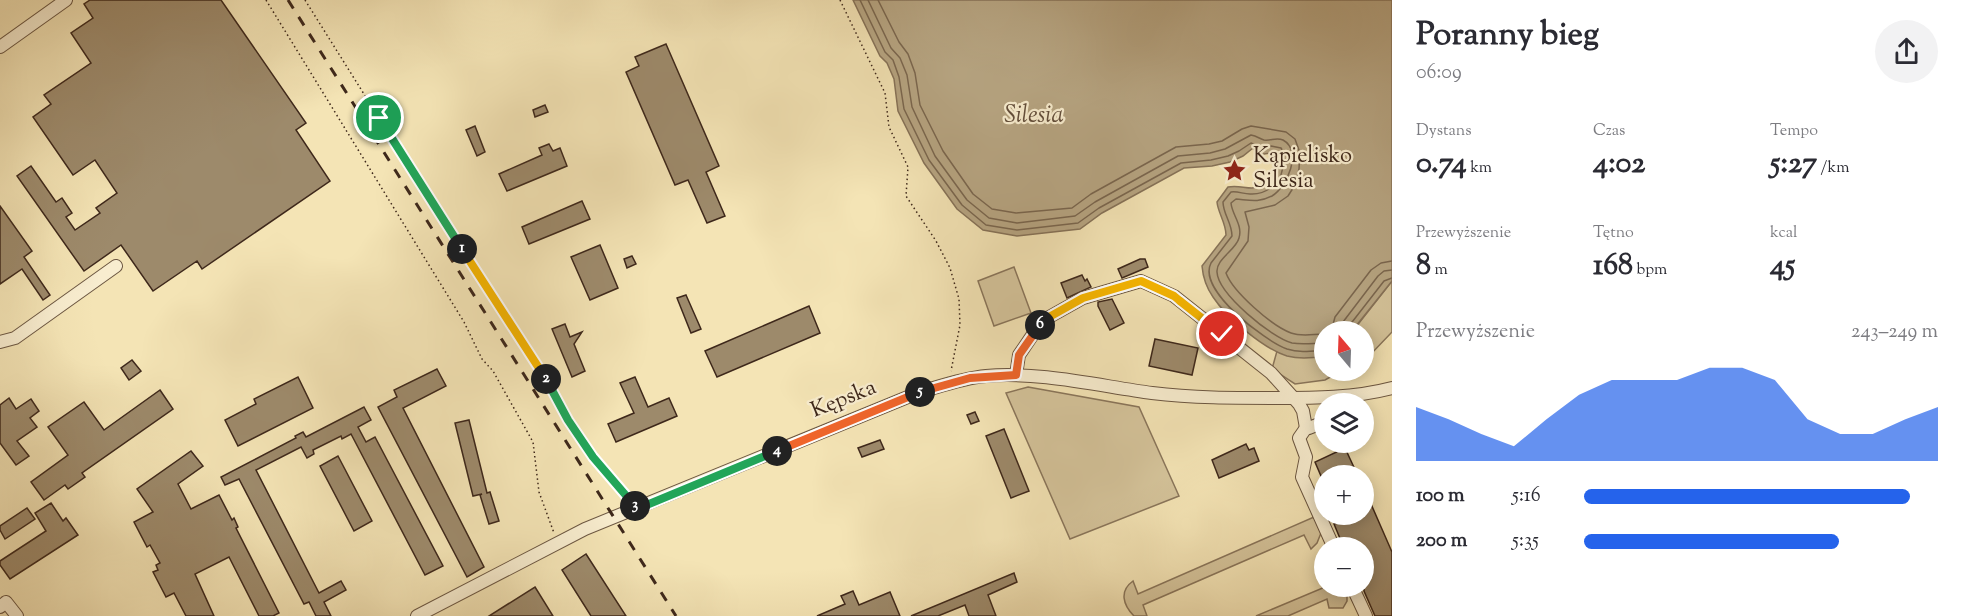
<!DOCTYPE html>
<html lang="pl">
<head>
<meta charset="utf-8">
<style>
  :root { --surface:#fff; --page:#f2f2f3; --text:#2b2b33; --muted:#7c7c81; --accent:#2563eb }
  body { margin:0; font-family:"Sorts Mill Goudy",serif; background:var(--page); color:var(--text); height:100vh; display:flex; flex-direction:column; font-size:22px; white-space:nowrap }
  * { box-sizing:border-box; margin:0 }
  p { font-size:20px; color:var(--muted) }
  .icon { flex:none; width:33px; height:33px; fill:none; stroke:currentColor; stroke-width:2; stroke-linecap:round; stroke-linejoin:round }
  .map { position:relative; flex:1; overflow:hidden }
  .sheet { display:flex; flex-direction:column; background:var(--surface); width:570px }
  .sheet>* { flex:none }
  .needle { width:39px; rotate:341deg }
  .controls { position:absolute; left:1314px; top:321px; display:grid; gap:12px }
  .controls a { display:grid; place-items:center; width:60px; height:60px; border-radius:50%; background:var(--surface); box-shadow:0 3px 15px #0003; font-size:30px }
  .pin { position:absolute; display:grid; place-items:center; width:51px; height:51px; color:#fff; margin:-26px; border:3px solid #fff; border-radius:50%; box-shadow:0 2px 6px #0007 }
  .km { position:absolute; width:30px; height:30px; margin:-15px; border-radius:50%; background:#222; color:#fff; font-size:16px; line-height:30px; text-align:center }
  .round { display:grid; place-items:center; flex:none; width:63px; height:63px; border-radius:32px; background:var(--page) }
  .summary { display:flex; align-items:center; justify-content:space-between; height:102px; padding:0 24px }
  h1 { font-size:33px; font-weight:700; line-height:45px }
  .figures { display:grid; grid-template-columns:repeat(3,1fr); gap:9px; height:102px; padding:6px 24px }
  .figures div { display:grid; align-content:center }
  .figures b { font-size:30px; font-weight:700 }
  .figures small { font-size:16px; font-weight:400 }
  .figures p { font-size:16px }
  .chart { height:168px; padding:12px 24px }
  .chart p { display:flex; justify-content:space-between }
  .chart svg { width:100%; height:108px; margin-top:6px; fill:var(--accent); opacity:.7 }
  ul { padding:0 24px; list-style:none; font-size:20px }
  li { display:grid; grid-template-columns:96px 72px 1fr; align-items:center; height:45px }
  li i { height:15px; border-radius:8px; background:var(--accent) }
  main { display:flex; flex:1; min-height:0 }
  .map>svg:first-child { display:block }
</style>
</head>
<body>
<main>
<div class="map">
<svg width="1392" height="616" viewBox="0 0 1392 616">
  <rect width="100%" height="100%" fill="#f4e4b5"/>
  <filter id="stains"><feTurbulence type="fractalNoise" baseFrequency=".00333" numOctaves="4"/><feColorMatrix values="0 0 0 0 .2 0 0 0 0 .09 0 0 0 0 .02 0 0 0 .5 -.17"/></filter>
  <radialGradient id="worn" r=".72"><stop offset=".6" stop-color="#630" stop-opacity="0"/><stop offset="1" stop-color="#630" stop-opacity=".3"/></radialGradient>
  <g fill="#d5c49b" stroke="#8a765b" stroke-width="1.5">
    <polygon points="1014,267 1031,313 994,326 978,281"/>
    <polygon points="1392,281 1392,332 1371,354 1364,358 1364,332 1352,332"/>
    <path d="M1277,351c16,7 30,7 47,5v14l17,1 -16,9 -30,4 -23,-15z"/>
    <polygon points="1028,387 1139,407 1179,496 1070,539 1006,393"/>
    <path d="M1314,517l7,16 -4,10 -6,6 -7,-14 -161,70 4,11h-13c-11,-11 -15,-25 -1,-35l5,13z"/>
    <polygon points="1325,587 1347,587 1347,601 1343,608 1329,608 1327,599 1288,616 1256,616"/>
  </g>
  <path fill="#b6a481" stroke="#867258" stroke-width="1.5" d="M853,0h539v281l-40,50 -28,1v24c-11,2 -25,3 -37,0 -23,-7 -61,-39 -74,-59 -7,-10 -10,-19 -11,-31l24,-31c0,-12 -8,-22 -9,-33l11,-15c9,-2 16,1 24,1 19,-1 29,-19 25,-36l-19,3 -5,-7 -10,8 -13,6 -18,4 -28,2 -82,45 -22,16 -63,7 -34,-6 -26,-21 -33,-46 -26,-52 -4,-32 -7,-16 -7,-7z"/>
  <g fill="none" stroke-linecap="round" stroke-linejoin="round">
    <g stroke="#7a664e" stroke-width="1.5">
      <path d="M860,0l25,52 8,8 6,17 5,32 25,51 33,45 24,20 31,5 61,-7 21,-15 82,-45 30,-3 17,-4 11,-5 12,-8 11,5 9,-2 10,2c5,7 3,14 1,23 -2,13 -17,24 -32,23 -7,0 -12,-3 -19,-2l-8,10c0,12 9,21 9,34l-21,27c-14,27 54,78 76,86 12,4 25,2 37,1"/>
      <path d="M868,0l23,48 9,10 7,17 5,32 23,49 32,44 22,18 28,5 58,-7 20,-14 83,-46 32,-3 15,-4 26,-14c6,1 9,4 13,5 7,1 12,-3 19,0 20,11 4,47 -11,56 -13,7 -23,4 -36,3l-5,4c1,12 12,22 8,35 -3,12 -23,21 -22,34 1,22 55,66 75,71 11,2 22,0 32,0"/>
      <path d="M878,0l21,42 9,12 7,19 5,32 23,46 30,43 19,15 24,4 56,-5 19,-14 85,-47 33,-3 13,-3 20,-12 9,-3 35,6 9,7 5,14 -1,16 -4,16 -7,11 -13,9 -30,7 4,15 -1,14 -22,32c7,19 46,53 65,60 11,4 22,1 33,1"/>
      <polyline points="1331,332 1335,317 1371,270 1381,263 1392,261"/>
      <polyline points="1340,332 1343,322 1378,276 1384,271 1392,270"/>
      <polyline points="1348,332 1349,326 1384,281 1392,278"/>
    </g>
  </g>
  <g fill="#9d8a6b" stroke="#3e281b" stroke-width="1.5">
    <polygon points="90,0 221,0 306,123 296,130 330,181 202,269 197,261 153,291 121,245 84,271 17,176 31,166 56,202 62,198 72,213 66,217 75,230 100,213 96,208 117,193 95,160 73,175 33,117 51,104 44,95 91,63 71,33 93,18 84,4"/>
    <polygon points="666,44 719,166 706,172 725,216 707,223 688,180 675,185 626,72 639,66 635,57"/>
    <polygon points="545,105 548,112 535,117 533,110"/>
    <polygon points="475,126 485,152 477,156 466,130"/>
    <polygon points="549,144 553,151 560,148 567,166 507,191 499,174 542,155 539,148"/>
    <polygon points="582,201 590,219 529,244 522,227"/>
    <polygon points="0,206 32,251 24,257 50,295 43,300 22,269 0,284"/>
    <polygon points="600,245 618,288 590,300 571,257"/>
    <polygon points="632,256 636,264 627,268 624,259"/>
    <polygon points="1140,259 1145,259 1148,267 1122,278 1118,269"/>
    <polygon points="1082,275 1085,281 1087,279 1091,287 1067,298 1061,283"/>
    <polygon points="686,295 701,329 691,333 677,298"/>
    <polygon points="1112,299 1124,323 1110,330 1098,306 1098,302"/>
    <polygon points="809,306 820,333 717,377 705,351"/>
    <polygon points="565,324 570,337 582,332 574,344 585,371 572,377 552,329"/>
    <polygon points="1155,339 1198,348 1192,375 1149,366"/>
    <polygon points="132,360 141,371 129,380 121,368"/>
    <polygon points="437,369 446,386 403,408 484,567 467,577 378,407 397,397 394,390"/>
    <polygon points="298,377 313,408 238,446 225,420 256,404 254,399"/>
    <polygon points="635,377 648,407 669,398 677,416 616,442 608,424 634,413 620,383"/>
    <polygon points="160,390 173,409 82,473 85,477 68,489 65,485 44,500 31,482 68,455 48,427 84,402 104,430"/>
    <polygon points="9,398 16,409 31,399 39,411 30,418 37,427 17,441 29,456 16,465 0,443 0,405"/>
    <polygon points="364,407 371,420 358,427 366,442 375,437 443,566 425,575 351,434 342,439 341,436 313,450 314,454 307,458 301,447 256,470 319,593 341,581 346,590 324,602 331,616 316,616 309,602 304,604 239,479 225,485 221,477 296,438 295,436 303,432 306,437"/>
    <polygon points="975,412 979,421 971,424 967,415"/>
    <polygon points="469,420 487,493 490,492 499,521 489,524 480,495 482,494 473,496 455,423"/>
    <polygon points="1004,429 1029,491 1011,498 986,436"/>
    <polygon points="880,440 884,449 862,457 858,448"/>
    <polygon points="1246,444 1249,450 1254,448 1259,461 1219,478 1212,460"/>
    <polygon points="1345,448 1358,476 1321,476 1315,462"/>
    <polygon points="191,451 203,466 178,484 191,509 219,495 232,520 234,518 238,527 236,528 279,613 273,616 259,616 229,557 195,574 214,616 186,616 174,593 166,597 153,572 158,570 156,565 160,563 150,545 147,547 134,522 153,512 137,489"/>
    <polygon points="338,456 372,521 354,531 320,466"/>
    <polygon points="1364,488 1392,552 1392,616 1375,616 1364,591 1364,548 1344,548 1334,524 1342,521 1339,514 1364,514"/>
    <polygon points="51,503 63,521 66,518 78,535 10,579 0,565 0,561 46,531 35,513"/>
    <polygon points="27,508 35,519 5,539 0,530 0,526"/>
    <polygon points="586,554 626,616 591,616 562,570"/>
    <polygon points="1014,573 1017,582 988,595 996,616 969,616 965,605 938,616 911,616"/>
    <polygon points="535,587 553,616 489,616"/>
    <polygon points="853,591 859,605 890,592 900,616 817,616 845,604 841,596"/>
  </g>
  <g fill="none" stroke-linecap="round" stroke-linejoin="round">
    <defs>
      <g id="minor">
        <polyline points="0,47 66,0"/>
        <polyline points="0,342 15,338 116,266"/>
        <polyline points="1016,375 1019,355 1042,321 1083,298 1141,281 1174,296 1271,373 1299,404 1303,411 1306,428 1309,428 1324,422"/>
        <polyline points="1306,428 1299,438 1306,457 1302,477 1334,548"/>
        <polyline points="1352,586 1366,616"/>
        <polyline points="0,607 6,602 17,616"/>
        <path d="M417,616l168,-87 335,-137c21,-6 43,-14 66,-16 51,-5 114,10 166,17 41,5 82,5 123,5 39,0 79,0 117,-10"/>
      </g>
    </defs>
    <use href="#minor" stroke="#6c5742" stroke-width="14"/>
    <g stroke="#3e281b" stroke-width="1.5" stroke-dasharray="1.5 3" stroke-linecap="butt">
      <polyline points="266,0 464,322 482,359 493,371 533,442 539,492 554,533"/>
      <polyline points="305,0 426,193 531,354 568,420 593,457 629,500"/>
      <polyline points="840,0 885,93 889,127 908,167 906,196 936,241 950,268 959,299 960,325 951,371"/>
    </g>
    <use href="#minor" stroke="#f8edcf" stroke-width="12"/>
    <polyline stroke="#3e281b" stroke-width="3" stroke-dasharray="10 10" stroke-linecap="butt" points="288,0 676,616"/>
  </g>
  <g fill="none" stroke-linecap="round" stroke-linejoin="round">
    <defs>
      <polyline id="split-1" points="379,118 462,249"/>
      <polyline id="split-2" points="462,249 546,379"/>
      <polyline id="split-3" points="546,379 568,420 593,457 635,506"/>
      <polyline id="split-4" points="635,506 637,509 777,451"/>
      <polyline id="split-5" points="777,451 920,392"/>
      <polyline id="split-6" points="920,392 970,378 1016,375 1019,355 1040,325"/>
      <polyline id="split-7" points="1040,325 1042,321 1083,298 1141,281 1174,296 1180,301"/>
      <polyline id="split-8" points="1180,301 1222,334"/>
    </defs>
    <use href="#split-1" stroke="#fff" stroke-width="12"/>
    <use href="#split-2" stroke="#fff" stroke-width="12"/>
    <use href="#split-3" stroke="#fff" stroke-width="12"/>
    <use href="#split-4" stroke="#fff" stroke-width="12"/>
    <use href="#split-5" stroke="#fff" stroke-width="12"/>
    <use href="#split-6" stroke="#fff" stroke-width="12"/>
    <use href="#split-7" stroke="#fff" stroke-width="12"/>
    <use href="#split-8" stroke="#fff" stroke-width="12"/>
    <use href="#split-1" stroke="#22a559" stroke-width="8"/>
    <use href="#split-2" stroke="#f5b400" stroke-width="8"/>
    <use href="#split-3" stroke="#22a559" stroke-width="8"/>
    <use href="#split-4" stroke="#22a559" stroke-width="8"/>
    <use href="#split-5" stroke="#f0652b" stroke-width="8"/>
    <use href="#split-6" stroke="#f0652b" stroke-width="8"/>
    <use href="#split-7" stroke="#f5b400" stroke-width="8"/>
    <use href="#split-8" stroke="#f5b400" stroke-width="8"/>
  </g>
  <defs>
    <symbol id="sight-bare" viewBox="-9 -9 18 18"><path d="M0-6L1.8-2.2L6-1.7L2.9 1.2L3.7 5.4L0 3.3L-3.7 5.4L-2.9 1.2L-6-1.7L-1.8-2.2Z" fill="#8f2418" stroke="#f8edcf" stroke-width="2.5" paint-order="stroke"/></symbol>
  </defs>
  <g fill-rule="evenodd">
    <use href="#sight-bare" x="1218" y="154" width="33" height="33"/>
  </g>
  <g text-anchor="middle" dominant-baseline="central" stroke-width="4.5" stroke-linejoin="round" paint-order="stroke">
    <g font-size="22" fill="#3e281b" stroke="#f8edcf" text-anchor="start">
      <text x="1253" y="157">Kąpielisko<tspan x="1253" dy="25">Silesia</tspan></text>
    </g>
    <g font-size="22" fill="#3e281b" stroke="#f8edcf">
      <text transform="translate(844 400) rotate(-22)">Kępska</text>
    </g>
    <g font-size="24" font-style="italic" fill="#624d3a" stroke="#f8edcf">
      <text x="1034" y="116">Silesia</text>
    </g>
  </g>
  <rect width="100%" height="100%" filter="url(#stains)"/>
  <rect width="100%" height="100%" fill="url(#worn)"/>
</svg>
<div class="controls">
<a><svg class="needle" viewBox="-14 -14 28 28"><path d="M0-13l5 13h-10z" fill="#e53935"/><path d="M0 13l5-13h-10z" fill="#7c7c81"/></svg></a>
<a><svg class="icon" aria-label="layers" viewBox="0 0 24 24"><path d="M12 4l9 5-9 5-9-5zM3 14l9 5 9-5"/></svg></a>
<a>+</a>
<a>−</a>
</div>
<div class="pin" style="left:379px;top:118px;background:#1e9e55"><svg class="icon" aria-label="arrive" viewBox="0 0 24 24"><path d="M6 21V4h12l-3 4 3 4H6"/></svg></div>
<div class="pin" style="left:1222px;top:334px;background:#d93025"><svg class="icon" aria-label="check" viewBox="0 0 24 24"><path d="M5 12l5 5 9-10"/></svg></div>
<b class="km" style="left:462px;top:249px">1</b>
<b class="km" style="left:546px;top:379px">2</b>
<b class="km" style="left:635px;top:506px">3</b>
<b class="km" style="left:777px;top:451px">4</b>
<b class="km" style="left:920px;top:392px">5</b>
<b class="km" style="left:1040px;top:325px">6</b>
</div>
<section class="sheet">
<div class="summary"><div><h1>Poranny bieg</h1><p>06:09</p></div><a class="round"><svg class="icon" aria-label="share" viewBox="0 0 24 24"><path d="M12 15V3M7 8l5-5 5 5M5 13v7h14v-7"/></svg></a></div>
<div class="figures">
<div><p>Dystans</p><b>0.74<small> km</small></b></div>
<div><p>Czas</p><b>4:02</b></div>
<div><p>Tempo</p><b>5:27<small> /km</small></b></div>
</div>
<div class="figures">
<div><p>Przewyższenie</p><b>8<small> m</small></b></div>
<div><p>Tętno</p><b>168<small> bpm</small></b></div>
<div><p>kcal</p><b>45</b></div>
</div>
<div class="chart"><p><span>Przewyższenie</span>243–249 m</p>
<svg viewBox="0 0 160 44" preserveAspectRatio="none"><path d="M0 44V22L10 27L20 33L30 38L40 27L50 17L60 11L70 11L80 11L90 6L100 6L110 11L120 27L130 33L140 33L150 27L160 22V44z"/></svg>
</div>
<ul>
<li><b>100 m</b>5:16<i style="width:92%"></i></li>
<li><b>200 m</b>5:35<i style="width:72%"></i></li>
</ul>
</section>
</main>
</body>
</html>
